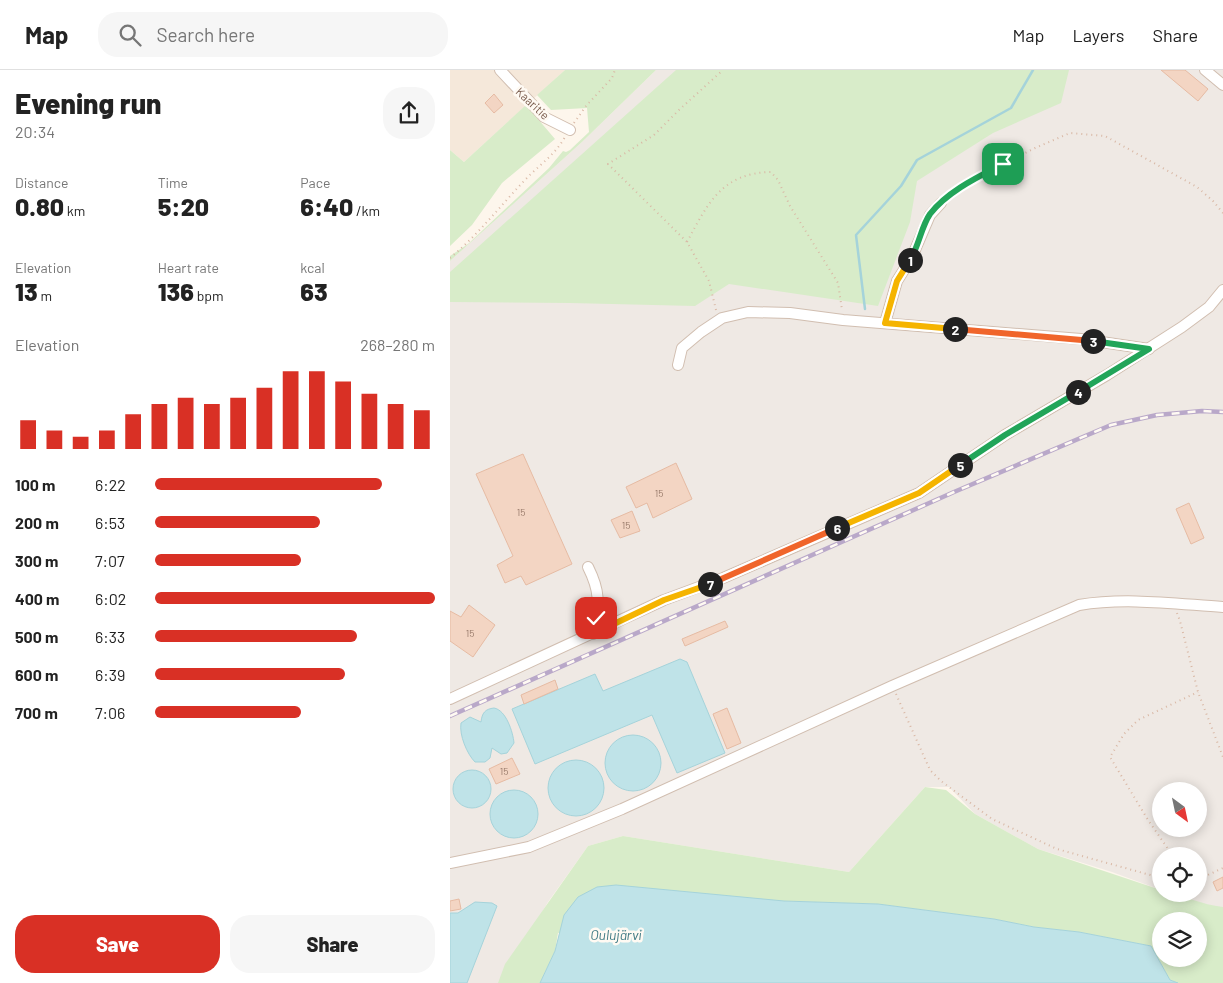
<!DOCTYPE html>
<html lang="en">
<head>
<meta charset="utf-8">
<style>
  :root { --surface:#fff; --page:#f6f6f6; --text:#222; --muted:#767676; --line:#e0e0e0; --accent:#d93025 }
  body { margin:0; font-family:Barlow,sans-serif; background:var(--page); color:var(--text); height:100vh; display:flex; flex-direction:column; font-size:19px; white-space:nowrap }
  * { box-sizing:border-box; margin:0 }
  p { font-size:16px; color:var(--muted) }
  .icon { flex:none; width:28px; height:28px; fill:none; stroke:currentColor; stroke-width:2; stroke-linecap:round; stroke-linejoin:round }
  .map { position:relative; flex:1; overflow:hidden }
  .sheet { display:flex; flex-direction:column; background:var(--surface); width:450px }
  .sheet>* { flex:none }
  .needle { width:32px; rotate:147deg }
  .fabs { position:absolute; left:702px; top:712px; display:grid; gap:10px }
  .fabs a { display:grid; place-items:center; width:55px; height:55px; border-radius:50%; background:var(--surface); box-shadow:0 2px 12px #0003; font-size:25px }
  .pin { position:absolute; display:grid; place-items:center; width:42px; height:42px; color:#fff; margin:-21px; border-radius:10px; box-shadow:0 2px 8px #0006 }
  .km { position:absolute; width:25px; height:25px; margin:-12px; border-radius:50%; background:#222; color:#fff; font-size:14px; line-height:25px; text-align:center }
  .round { display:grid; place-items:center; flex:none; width:52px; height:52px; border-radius:20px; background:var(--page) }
  .headline { display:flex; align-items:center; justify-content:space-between; height:85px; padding:0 15px }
  h1 { font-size:28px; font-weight:800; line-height:38px }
  .metrics { display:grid; grid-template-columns:repeat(3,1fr); gap:8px; height:85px; padding:5px 15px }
  .metrics div { display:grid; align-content:center }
  .metrics b { font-size:25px; font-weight:800 }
  .metrics small { font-size:14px; font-weight:400 }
  .metrics p { font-size:14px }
  .chart { height:140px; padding:10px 15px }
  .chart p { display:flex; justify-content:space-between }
  .chart svg { width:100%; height:90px; margin-top:5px; stroke:var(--accent); stroke-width:6 }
  .primary-button { display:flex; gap:10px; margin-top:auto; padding:10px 15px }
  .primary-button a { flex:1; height:58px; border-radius:20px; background:var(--accent); color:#fff; font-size:20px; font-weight:800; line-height:58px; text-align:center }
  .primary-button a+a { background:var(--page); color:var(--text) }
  ul { padding:0 15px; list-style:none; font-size:16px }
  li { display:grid; grid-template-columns:80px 60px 1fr; align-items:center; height:38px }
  li i { height:12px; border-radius:6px; background:var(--accent) }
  header { display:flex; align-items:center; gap:30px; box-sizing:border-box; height:70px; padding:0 25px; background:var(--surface); border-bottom:1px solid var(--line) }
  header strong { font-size:24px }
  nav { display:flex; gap:28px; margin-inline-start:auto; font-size:18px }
  .search { width:350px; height:45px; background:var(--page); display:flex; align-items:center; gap:12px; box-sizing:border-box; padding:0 18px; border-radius:20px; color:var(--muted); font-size:19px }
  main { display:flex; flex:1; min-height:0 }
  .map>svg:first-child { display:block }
</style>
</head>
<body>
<header>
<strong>Map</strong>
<div class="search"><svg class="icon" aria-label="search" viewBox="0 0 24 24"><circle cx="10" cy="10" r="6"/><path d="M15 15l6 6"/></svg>Search here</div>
<nav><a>Map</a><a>Layers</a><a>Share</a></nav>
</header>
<main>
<section class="sheet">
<div class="headline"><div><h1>Evening run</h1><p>20:34</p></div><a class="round"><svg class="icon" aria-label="share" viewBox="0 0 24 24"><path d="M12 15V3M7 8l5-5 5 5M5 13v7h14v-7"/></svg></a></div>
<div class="metrics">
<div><p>Distance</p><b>0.80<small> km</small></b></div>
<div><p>Time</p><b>5:20</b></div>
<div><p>Pace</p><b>6:40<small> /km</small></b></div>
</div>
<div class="metrics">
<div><p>Elevation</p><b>13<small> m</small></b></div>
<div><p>Heart rate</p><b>136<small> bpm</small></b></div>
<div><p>kcal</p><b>63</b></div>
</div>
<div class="chart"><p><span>Elevation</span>268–280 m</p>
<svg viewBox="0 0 160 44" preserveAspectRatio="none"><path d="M5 44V30M15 44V35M25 44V38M35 44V35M45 44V27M55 44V22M65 44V19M75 44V22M85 44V19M95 44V14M105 44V6M115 44V6M125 44V11M135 44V17M145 44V22M155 44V25"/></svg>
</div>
<ul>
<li><b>100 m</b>6:22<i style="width:81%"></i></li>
<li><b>200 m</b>6:53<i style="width:59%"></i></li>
<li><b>300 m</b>7:07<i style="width:52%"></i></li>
<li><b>400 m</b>6:02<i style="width:100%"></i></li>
<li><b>500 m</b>6:33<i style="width:72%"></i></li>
<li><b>600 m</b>6:39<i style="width:68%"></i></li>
<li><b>700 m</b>7:06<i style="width:52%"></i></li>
</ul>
<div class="primary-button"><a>Save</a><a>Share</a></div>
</section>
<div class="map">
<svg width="773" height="913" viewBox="0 0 773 913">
  <rect width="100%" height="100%" fill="#fdf6ec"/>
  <polygon fill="#f5e8da" points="0,0 115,0 14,92 0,80"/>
  <path fill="#efe9e4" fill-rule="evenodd" d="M206,0h567v838l-13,-2 -36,-12h25v-38h-38v34l-49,-18 -74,-23 -63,-35 -26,-27h-24l-76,85 -226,-36 -35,10 -40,56 -48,81h-50v-722l132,-119zM711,721h38v38h-38z"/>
  <g fill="#d8ecc9" fill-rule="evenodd">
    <polygon points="115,0 206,0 132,72 0,191 0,186 18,174 99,98 113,81 116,82 120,80 139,62 137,38 101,40 87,25"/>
    <polygon points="226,0 619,0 611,33 543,63 467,111 460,152 428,236 279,214 245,236 120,233 0,232 0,202"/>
    <polygon points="76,35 105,69 52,113 22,155 0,176 0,80 14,92"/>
    <path d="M475,717l21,3 29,24 63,35 123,41v4c22,0 41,11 62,13v76h-45l-8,-3 -19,-34 -72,-14 -45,-5 -40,-8 -116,-15 -94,-3 -226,32 -3,18 -15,32h-42l7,-19 83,-118 35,-10 226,36zM711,851h38v38h-38z"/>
  </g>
  <g fill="#bfe3e8" stroke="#a5d3da">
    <polygon points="230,589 237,592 275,683 227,703 202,645 85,694 62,639 145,604 153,621"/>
    <path d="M44,638c12,2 19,24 20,35l-7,10 -6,1 -9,-6 -2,10 -5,4h-10c-8,-8 -16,-27 -14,-39l9,-6 11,5c1,-9 4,-13 13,-14z"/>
    <circle cx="183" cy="693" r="28"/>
    <circle cx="126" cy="718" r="28"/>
    <circle cx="22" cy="719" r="19"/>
    <circle cx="64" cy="744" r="24"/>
    <polygon points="166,815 334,831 428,834 544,849 584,857 629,862 701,876 720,910 728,913 90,913 105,881 114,845 128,827 147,817"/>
    <polygon points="25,832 42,833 47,836 17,913 0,913 0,843 8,843"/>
  </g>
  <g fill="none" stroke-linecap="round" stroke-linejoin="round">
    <polyline stroke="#a5d3da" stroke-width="2.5" points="415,239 406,165 451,116 467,90 561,38 583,0"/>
  </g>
  <g fill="#f3d5c3" stroke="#e6bba3">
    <polygon points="711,0 735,0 758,19 748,31"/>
    <polygon points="44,24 53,35 44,43 35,33"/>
    <polygon points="73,384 122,494 76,515 71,506 55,513 47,495 63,486 26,404"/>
    <polygon points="226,393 242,429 203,448 197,433 186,438 176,417"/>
    <polygon points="739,433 754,468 741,474 726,439"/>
    <polygon points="182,441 190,461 170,468 161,450"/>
    <polygon points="19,535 45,555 23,587 0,571 0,541 11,547"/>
    <polygon points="275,551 278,557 235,576 232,569"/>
    <polygon points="105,610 108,619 74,634 71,625"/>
    <polygon points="277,638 291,673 277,679 263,644"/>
    <polygon points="62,688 70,704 46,714 39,699"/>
    <polygon points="773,807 773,818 767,821 763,812"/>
    <polygon points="9,829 11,839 0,841 0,831"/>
  </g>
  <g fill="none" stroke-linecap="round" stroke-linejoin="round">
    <defs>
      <g id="minor">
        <polyline points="50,0 94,47 120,60"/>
        <polyline points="755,0 773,15"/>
        <polyline points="435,253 447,211 462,187 480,145 491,133"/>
        <polyline points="228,295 232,278 251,262 272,248 298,242 340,243 393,250 631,269 699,279"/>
        <path d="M138,497c14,28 10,38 5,67"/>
        <polyline points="0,629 214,530 273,508 469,423 555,365 657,305 732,257 759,237 773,220"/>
        <path d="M0,793l79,-16 93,-38 270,-123 187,-81c47,-8 97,-1 144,2"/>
      </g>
    </defs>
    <use href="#minor" stroke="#d1beb0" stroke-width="12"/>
    <g stroke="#d9b8a5" stroke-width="2" stroke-dasharray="1 4" stroke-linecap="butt">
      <polyline points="124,53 136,36 162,8 165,0"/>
      <polyline points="498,128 515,115 553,94 585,78 620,63 655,66 747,117 763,131 773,143"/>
      <path d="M237,172c21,-39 35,-69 84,-70l7,8 12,26 48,77 4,27"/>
      <path d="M0,188c28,-23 50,-52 75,-78 14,-15 30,-25 40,-43"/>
      <polyline points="266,240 259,211 237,172 158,94 204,65 230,39 273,0"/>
      <polyline points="727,543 730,551 748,622 773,687"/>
      <polyline points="446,624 480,700 491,711 542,749 607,779 711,808"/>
      <polyline points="723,786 698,750 660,687 674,664 688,650 748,622"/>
      <polyline points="749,809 773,798"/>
    </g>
    <use href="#minor" stroke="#fff" stroke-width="10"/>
    <defs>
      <polyline id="rail" points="0,646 504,422 661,355 707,345 752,341 773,342"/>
    </defs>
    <use href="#rail" stroke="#b9a8c9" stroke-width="4.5"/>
    <use href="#rail" stroke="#fffaf3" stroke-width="2.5" stroke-dasharray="8" stroke-linecap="butt"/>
  </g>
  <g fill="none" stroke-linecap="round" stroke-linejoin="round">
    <defs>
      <path id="split-1" d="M460,190c9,-14 11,-33 20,-46 18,-23 48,-37 73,-50"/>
      <polyline id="split-2" points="460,190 447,211 435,253 505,259"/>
      <polyline id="split-3" points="505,259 643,271"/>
      <polyline id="split-4" points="628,322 699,279 643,271"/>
      <polyline id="split-5" points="510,395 555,365 628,322"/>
      <polyline id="split-6" points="387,458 469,423 510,395"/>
      <polyline id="split-7" points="260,514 387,458"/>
      <polyline id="split-8" points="146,548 143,564 214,530 260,514"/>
    </defs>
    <use href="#split-1" stroke="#fff" stroke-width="10"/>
    <use href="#split-2" stroke="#fff" stroke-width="10"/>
    <use href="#split-3" stroke="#fff" stroke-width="10"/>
    <use href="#split-4" stroke="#fff" stroke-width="10"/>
    <use href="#split-5" stroke="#fff" stroke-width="10"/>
    <use href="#split-6" stroke="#fff" stroke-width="10"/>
    <use href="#split-7" stroke="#fff" stroke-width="10"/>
    <use href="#split-8" stroke="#fff" stroke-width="10"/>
    <use href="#split-1" stroke="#22a559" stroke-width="6"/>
    <use href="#split-2" stroke="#f5b400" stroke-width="6"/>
    <use href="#split-3" stroke="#f0652b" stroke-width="6"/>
    <use href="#split-4" stroke="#22a559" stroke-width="6"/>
    <use href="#split-5" stroke="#22a559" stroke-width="6"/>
    <use href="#split-6" stroke="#f5b400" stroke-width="6"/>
    <use href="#split-7" stroke="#f0652b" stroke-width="6"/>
    <use href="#split-8" stroke="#f5b400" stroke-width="6"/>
  </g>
  <g text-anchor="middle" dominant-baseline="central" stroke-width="5" stroke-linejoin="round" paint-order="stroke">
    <g font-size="10" fill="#987a6a">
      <text x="209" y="423">15</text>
      <text x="71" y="442">15</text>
      <text x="176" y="455">15</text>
      <text x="20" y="563">15</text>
      <text x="54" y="701">15</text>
    </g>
    <g font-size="12" fill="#7a5c4d" stroke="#fffaf3">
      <text transform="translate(83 33) rotate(43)">Kaaritie</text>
    </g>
    <g font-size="14" font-style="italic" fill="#437c86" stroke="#fffaf3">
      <text x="166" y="864">Oulujärvi</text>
    </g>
  </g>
</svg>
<div class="fabs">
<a><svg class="needle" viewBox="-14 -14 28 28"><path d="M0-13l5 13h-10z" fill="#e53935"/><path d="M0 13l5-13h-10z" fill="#767676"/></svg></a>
<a><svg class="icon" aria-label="locate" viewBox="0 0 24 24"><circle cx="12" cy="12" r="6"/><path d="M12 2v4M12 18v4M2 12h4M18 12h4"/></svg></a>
<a><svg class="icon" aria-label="layers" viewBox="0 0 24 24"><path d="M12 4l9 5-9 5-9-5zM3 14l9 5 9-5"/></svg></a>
</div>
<div class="pin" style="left:553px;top:94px;background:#1e9e55"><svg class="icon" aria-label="arrive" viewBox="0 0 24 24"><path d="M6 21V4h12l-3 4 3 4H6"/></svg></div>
<div class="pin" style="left:146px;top:548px;background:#d93025"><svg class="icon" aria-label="check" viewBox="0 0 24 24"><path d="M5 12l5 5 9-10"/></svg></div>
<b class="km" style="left:460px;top:190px">1</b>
<b class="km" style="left:505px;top:259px">2</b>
<b class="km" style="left:643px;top:271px">3</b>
<b class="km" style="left:628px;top:322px">4</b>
<b class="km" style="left:510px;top:395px">5</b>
<b class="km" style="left:387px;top:458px">6</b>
<b class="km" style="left:260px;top:514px">7</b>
</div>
</main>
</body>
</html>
